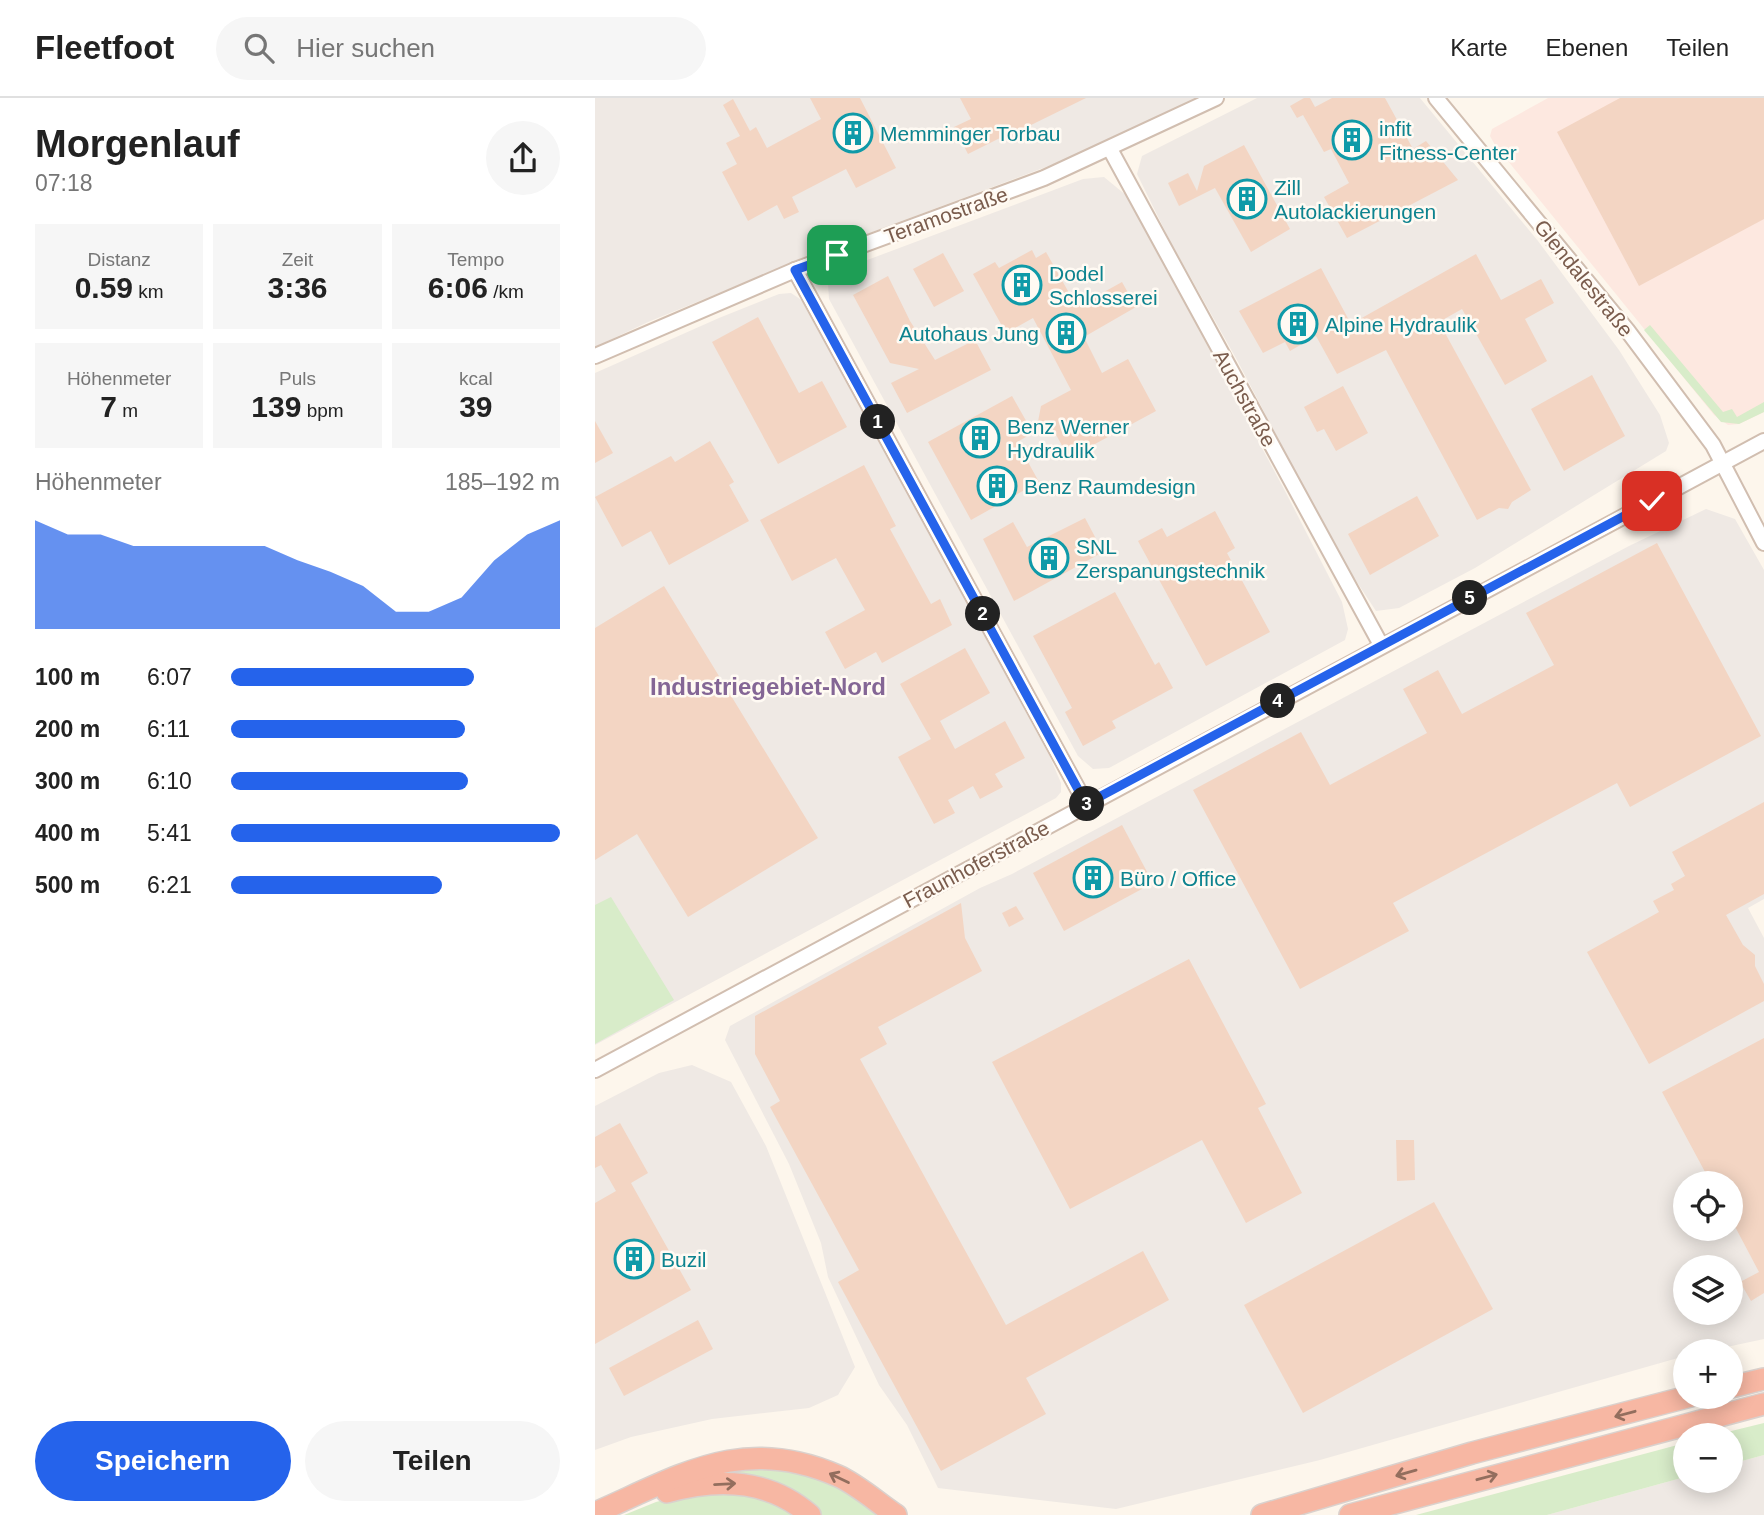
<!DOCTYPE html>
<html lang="de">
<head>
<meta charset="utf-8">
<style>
  :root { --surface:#fff; --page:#f6f6f6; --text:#222; --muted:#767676; --line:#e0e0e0; --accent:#2563eb }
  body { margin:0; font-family:Arial,sans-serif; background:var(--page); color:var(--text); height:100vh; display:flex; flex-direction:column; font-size:26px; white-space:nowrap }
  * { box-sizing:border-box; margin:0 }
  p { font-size:23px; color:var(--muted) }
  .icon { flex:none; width:38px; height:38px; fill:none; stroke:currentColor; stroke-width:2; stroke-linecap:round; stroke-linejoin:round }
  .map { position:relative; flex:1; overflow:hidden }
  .side { display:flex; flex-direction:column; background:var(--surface); width:595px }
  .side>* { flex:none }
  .controls { position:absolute; left:1078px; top:1073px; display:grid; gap:14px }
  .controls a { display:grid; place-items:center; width:70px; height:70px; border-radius:50%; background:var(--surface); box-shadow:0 4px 18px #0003; font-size:35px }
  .pin { position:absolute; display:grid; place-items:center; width:60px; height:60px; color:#fff; margin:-30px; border-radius:14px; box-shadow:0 4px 10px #0006 }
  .km { position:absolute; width:35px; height:35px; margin:-18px; border-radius:50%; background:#222; color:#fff; font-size:19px; line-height:35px; text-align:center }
  .round { display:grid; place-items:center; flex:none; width:74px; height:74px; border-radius:37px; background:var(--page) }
  .headline { display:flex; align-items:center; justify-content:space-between; height:119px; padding:0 35px }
  h1 { font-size:38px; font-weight:600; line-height:52px }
  .stats { display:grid; grid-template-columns:repeat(3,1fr); gap:10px; height:119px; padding:7px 35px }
  .stats div { display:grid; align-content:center; border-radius:0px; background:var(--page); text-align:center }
  .stats b { font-size:30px; font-weight:600 }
  .stats small { font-size:19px; font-weight:400 }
  .stats p { font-size:19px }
  .chart { height:196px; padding:14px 35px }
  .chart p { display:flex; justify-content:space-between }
  .chart svg { width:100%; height:126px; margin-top:7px; fill:var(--accent); opacity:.7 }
  .action { display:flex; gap:14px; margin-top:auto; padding:14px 35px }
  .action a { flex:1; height:80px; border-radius:42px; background:var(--accent); color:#fff; font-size:28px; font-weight:600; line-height:80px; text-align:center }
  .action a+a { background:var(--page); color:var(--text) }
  ul { padding:0 35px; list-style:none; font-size:23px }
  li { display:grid; grid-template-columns:112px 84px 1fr; align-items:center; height:52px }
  li i { height:18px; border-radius:9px; background:var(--accent) }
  header { display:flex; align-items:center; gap:42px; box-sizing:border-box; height:98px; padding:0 35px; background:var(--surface); border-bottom:2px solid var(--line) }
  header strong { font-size:33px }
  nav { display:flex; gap:38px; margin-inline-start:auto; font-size:24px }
  .search { width:490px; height:63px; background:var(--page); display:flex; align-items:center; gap:18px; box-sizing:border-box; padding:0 24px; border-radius:38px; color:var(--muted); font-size:26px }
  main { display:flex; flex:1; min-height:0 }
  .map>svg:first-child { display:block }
</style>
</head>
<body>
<header>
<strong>Fleetfoot</strong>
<div class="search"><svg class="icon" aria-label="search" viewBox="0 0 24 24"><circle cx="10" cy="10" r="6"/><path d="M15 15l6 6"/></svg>Hier suchen</div>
<nav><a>Karte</a><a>Ebenen</a><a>Teilen</a></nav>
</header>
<main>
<section class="side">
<div class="headline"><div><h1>Morgenlauf</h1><p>07:18</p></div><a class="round"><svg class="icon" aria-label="share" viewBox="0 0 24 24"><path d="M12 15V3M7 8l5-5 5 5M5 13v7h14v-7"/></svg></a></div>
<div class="stats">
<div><p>Distanz</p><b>0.59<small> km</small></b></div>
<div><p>Zeit</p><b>3:36</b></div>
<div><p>Tempo</p><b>6:06<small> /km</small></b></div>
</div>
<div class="stats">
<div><p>Höhenmeter</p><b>7<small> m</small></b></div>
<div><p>Puls</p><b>139<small> bpm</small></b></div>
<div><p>kcal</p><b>39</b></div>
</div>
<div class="chart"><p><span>Höhenmeter</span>185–192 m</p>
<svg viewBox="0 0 160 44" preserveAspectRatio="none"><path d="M0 44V6L10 11L20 11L30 15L40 15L50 15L60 15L70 15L80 20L90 24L100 29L110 38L120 38L130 33L140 20L150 11L160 6V44z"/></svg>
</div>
<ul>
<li><b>100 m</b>6:07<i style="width:74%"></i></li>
<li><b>200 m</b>6:11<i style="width:71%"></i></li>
<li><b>300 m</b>6:10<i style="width:72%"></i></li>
<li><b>400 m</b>5:41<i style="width:100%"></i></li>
<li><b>500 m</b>6:21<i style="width:64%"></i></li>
</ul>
<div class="action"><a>Speichern</a><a>Teilen</a></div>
</section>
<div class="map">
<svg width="1169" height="1417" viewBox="0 0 1169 1417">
  <rect width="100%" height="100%" fill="#fdf6ec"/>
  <polygon fill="#fde8e0" points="953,0 1169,0 1169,314 1144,326 1133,327 1119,317 900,47 895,38 897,31"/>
  <g fill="#efe9e4" fill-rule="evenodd">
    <polygon points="0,0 605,0 464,64 240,148 53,224 0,249"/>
    <polygon points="662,0 825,0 943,143 1024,252 1065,317 1074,345 1071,353 880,470 804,510 781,513 744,457 642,262 575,143 542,76 547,58"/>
    <polygon points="509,79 532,98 690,393 747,504 753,531 750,542 514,670 498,671 483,658 234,201 233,186 243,173 488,81"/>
    <polygon points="196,195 208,203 276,327 455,659 466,685 466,694 461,700 0,947 0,275 124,220 184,196"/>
    <path d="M1111,411l29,10 29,51v329l-16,9 16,30v401l-56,12h-23v5l-365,104 -204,49 -178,-21 -31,-63 -28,-40 -51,-108 -7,-34 -32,-79 -64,-124 5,-14 250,-138 32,-14 617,-328zM1090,1085h46v45h-46zM1090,1169h46v45h-46z"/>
    <polygon points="97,967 136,984 171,1048 260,1269 243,1297 214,1310 117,1321 36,1339 0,1352 0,1008 64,975"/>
    <polygon points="1169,1357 1169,1417 952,1417 1090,1379 1090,1382 1136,1382 1136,1366"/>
  </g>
  <g fill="#d8ecc9">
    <polygon points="1055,227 1128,314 1137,311 1142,319 1169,304 1169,314 1144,326 1126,324 1049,232"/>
    <polygon points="16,799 79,902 0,946 0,807"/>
    <polygon points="1169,1325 1169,1357 1136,1366 1136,1337 1120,1337"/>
    <polygon points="1090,1345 1090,1379 952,1417 821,1417"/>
    <polygon points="182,1368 237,1383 289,1417 225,1417 116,1378 134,1370"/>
    <polygon points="96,1395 162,1396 202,1417 29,1417 61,1404"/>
  </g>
  <g fill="#f3d5c3">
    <polygon points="215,0 265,0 301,70 261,90 251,71 197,99 204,114 189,121 182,107 153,123 127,74 142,66 131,45 145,38 128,7 138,1 155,33 161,29 172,50 226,21"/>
    <polygon points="365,0 491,0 436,27 437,32 415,35 373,56 359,29 376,21"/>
    <polygon points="709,0 715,0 720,9 737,0 790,0 818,51 831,43 863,82 752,140 729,99 754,85 736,51 729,54 708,17 702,20 695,8"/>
    <polygon points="1025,0 1169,0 1169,121 1044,188 962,34"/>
    <polygon points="649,47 695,131 656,154 620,90 584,108 573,85 593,75 602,93 609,68"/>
    <polygon points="437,152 441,160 451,154 482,209 527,184 541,209 489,239 507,275 533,261 561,313 474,360 455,326 441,334 446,308 476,292 438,220 411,235 378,176 400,164 404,170"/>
    <polygon points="348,155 369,193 339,209 318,171"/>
    <polygon points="881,156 906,202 946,181 959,205 930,221 952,263 910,287 867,211 844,224 936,392 917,404 913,411 904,410 882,422 791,252 742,276 721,238 695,253 690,244 668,255 644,213 726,170 756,226"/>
    <polygon points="293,178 315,223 340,262 380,242 396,272 312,315 296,285 324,271 295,265 258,197"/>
    <polygon points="163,219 204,295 227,283 252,329 183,366 117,244"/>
    <polygon points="997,277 1030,338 969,373 936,311"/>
    <polygon points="748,288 773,335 741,353 729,331 722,334 709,309"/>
    <polygon points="417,298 438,335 422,344 444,384 376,422 333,344"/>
    <polygon points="0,323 18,355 0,365"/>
    <polygon points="115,343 139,384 134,387 154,423 74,467 56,433 27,449 0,399 76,358 80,364"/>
    <polygon points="269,367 301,428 295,431 336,506 345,501 357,527 287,565 281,554 250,571 230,534 270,512 241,460 197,483 165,422"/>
    <polygon points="822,398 844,438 775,477 753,436"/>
    <polygon points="620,413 640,450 632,455 675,534 611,568 543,443 567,430 572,439"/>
    <polygon points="490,420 508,454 419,503 388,441 418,424 432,449"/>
    <polygon points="1062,445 1166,638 1035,709 1022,685 798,805 814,833 705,891 598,692 706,634 735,687 832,635 808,591 843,572 867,616 959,567 931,515"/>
    <polygon points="69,488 223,740 93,819 42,736 0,762 0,530"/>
    <polygon points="520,494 560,567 564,564 578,590 517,623 521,630 488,648 470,614 477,610 438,538"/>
    <polygon points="370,550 395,595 345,623 360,651 410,623 430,660 400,676 408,689 385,701 378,688 353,702 360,715 339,726 303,659 336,641 305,586"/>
    <polygon points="1169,704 1169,796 1131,817 1148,847 1160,857 1160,868 1169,886 1169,903 1054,966 992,854 1064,814 1058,803 1079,792 1076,786 1090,778 1077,754"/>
    <polygon points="527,727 558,785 469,833 438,775"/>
    <polygon points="366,805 370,840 387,873 283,929 292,946 265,961 411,1227 548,1153 574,1202 431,1280 451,1316 346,1373 243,1184 264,1172 175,1009 185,1003 160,956 160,918"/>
    <polygon points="421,808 429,821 414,829 407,815"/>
    <polygon points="594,861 671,1006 663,1010 707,1095 651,1125 607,1042 475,1111 397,964"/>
    <polygon points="1169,940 1169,1195 1156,1203 1145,1184 1164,1174 1136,1121 1136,1085 1116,1085 1067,994"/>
    <polygon points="25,1025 53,1075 36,1085 96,1192 0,1246 0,1105 21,1093 6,1067 0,1070 0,1039"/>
    <polygon points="801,1042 819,1042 820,1082 802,1083"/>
    <polygon points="839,1104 898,1211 708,1315 649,1207"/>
    <polygon points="103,1222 118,1251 29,1298 14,1270"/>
  </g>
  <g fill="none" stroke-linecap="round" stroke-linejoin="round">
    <defs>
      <g id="minor">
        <polyline points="841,0 1032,232 1118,347 1169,445"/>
        <polyline points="515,51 786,547"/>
        <polyline points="200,172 491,706"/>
        <polyline points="0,258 200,172 449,80 621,0"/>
        <polyline points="0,972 1169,343"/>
      </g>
      <g id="highway">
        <polyline points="1136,1289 1169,1281"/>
        <path d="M72,1394c50,-14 102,-13 143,23"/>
        <path d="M0,1415c87,-38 148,-79 243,-37 20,9 40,27 58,39"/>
        <polyline points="667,1417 877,1355 1096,1298"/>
        <polyline points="755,1417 1169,1306"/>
      </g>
    </defs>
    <use href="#minor" stroke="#d1beb0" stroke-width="18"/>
    <use href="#highway" stroke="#dad1cd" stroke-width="24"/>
    <use href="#minor" stroke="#fff" stroke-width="14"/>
    <use href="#highway" stroke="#f7b7a3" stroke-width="21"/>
  </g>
  <defs><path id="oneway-shaft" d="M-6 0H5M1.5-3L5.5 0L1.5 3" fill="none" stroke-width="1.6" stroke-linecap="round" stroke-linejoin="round" transform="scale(1.75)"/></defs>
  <g stroke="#936e5e">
    <use href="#oneway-shaft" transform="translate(1030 1316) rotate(165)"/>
    <use href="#oneway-shaft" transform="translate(811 1375) rotate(164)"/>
    <use href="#oneway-shaft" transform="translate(892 1379) rotate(-15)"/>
    <use href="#oneway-shaft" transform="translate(244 1380) rotate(-154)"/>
    <use href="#oneway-shaft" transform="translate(130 1386) rotate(-3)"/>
  </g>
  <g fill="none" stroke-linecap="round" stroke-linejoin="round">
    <defs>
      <polyline id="route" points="242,157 200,172 491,706 1057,403"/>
    </defs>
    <use href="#route" stroke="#fff" stroke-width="14"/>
    <use href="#route" stroke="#2563eb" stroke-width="9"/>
  </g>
  <defs>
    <symbol id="building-ring" viewBox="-11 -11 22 22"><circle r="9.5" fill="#fffaf3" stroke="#0f9aa8" stroke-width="1.5"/><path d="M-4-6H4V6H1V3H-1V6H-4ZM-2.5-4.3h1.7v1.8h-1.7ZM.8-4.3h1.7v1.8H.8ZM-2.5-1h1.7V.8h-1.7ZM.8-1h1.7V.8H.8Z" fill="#0f9aa8"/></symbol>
  </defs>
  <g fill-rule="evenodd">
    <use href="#building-ring" x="236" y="13" width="44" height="44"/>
    <use href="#building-ring" x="735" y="20" width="44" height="44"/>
    <use href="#building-ring" x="630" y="79" width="44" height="44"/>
    <use href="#building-ring" x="405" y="165" width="44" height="44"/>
    <use href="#building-ring" x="681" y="204" width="44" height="44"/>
    <use href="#building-ring" x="449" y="213" width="44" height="44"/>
    <use href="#building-ring" x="363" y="318" width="44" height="44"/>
    <use href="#building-ring" x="380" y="366" width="44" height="44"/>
    <use href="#building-ring" x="432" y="438" width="44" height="44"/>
    <use href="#building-ring" x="476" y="758" width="44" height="44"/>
    <use href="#building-ring" x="17" y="1139" width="44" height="44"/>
  </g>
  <g text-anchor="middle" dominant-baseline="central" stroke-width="5" stroke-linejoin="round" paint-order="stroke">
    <g font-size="21" fill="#0d838f" stroke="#fffaf3" text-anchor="start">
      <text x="784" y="30">infit<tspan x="784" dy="24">Fitness-Center</tspan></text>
      <text x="285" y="35">Memminger Torbau</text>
      <text x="679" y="89">Zill<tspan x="679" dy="24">Autolackierungen</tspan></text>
      <text x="454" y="175">Dodel<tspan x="454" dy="24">Schlosserei</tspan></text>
      <text x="730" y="226">Alpine Hydraulik</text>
      <text x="444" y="235" text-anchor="end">Autohaus Jung</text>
      <text x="412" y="328">Benz Werner<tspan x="412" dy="24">Hydraulik</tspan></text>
      <text x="429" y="388">Benz Raumdesign</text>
      <text x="481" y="448">SNL<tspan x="481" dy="24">Zerspanungstechnik</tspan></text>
      <text x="525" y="780">Büro / Office</text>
      <text x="66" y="1161">Buzil</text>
    </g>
    <g font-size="21" fill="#7a5c4d" stroke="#fffaf3">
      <text transform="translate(351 117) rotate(-20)">Teramostraße</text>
      <text transform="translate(989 180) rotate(51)">Glendalestraße</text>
      <text transform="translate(650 300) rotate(61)">Auchstraße</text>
      <text transform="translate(381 766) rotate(-28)">Fraunhoferstraße</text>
    </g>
    <g font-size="24" font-weight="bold" fill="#846695" stroke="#fffaf3">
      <text x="173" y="588">Industriegebiet-Nord</text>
    </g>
  </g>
</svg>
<div class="controls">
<a><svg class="icon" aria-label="locate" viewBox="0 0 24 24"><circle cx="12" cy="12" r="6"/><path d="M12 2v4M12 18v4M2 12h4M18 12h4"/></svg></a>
<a><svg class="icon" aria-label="layers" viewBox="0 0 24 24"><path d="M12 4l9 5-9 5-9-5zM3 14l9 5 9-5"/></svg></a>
<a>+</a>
<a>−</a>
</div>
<div class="pin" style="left:242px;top:157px;background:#1e9e55"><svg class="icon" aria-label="arrive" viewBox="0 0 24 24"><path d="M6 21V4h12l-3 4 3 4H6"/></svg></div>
<div class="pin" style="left:1057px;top:403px;background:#d93025"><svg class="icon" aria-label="check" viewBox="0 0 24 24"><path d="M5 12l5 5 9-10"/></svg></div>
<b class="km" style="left:283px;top:324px">1</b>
<b class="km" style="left:388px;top:516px">2</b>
<b class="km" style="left:492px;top:706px">3</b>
<b class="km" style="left:683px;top:603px">4</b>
<b class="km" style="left:875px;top:500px">5</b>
</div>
</main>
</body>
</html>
